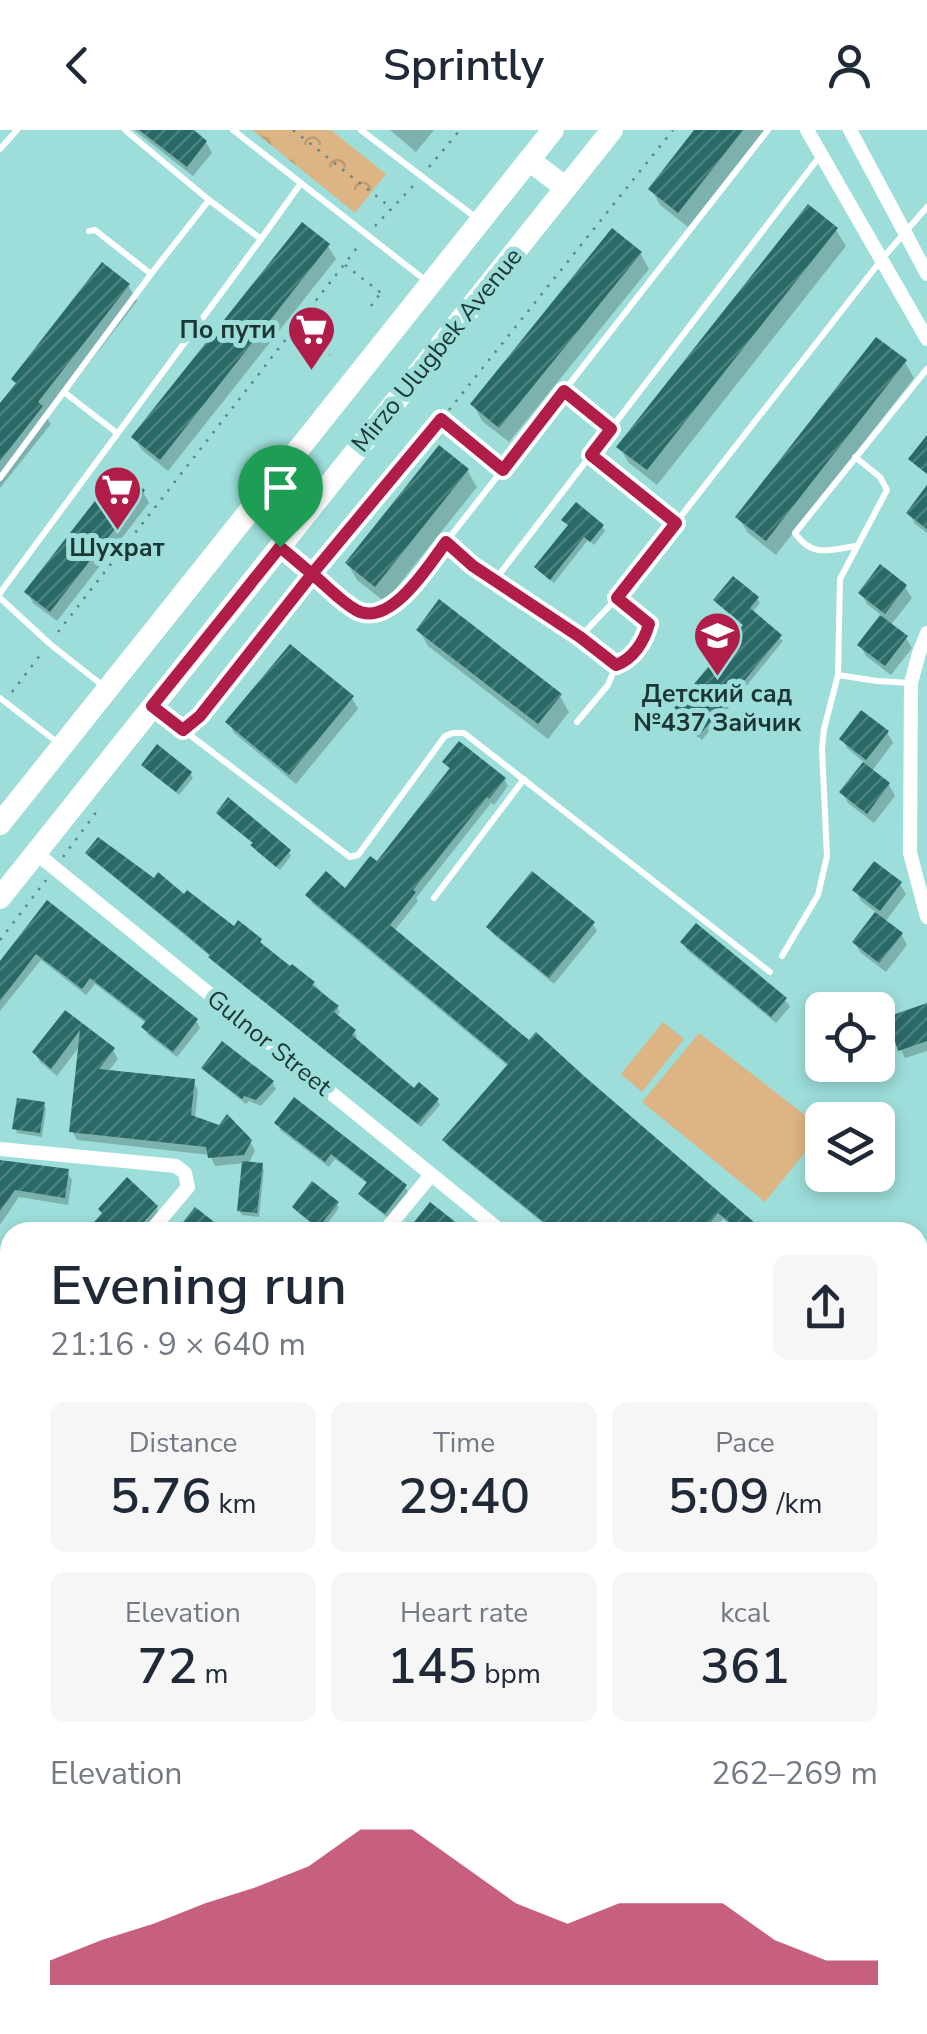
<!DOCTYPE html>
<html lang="en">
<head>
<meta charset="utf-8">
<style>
  :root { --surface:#fff; --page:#f6f6f7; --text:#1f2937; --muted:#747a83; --accent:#b01d48 }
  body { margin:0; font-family:"Nunito Sans",sans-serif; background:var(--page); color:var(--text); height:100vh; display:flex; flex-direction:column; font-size:38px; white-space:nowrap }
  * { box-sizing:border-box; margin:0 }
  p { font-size:32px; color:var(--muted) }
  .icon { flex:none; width:55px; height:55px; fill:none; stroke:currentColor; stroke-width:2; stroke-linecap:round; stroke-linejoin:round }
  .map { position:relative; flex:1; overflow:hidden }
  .side { position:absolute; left:0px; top:1092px; width:928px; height:812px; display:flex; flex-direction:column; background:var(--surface); border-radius:30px 30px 0 0; box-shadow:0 5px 15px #0003 }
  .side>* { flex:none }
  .buttons { position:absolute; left:805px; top:862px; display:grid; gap:20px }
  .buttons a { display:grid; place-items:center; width:90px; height:90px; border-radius:15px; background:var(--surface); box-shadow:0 5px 15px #0003; font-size:50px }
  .pin { position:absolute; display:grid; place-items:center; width:85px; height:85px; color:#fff; margin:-102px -42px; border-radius:50% 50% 50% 0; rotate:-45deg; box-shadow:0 0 10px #0007 }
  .pin .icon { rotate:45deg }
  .round { display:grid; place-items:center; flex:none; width:105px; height:105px; border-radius:15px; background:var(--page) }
  .summary { display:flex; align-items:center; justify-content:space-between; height:170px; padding:0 50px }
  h1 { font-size:55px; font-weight:600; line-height:75px }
  .stats { display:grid; grid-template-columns:repeat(3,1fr); gap:15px; height:170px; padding:10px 50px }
  .stats div { display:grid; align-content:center; border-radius:15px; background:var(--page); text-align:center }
  .stats b { font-size:50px; font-weight:600 }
  .stats small { font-size:28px; font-weight:400 }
  .stats p { font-size:28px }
  .chart { height:280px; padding:20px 50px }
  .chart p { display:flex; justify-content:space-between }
  .chart svg { width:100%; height:180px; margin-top:10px; fill:var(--accent); opacity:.7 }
  header { display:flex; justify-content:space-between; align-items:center; height:130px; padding:0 50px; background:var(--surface); font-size:45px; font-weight:600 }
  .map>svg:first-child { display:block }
</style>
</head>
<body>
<header><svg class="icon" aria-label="back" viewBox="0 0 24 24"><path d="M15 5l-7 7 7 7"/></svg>Sprintly<svg class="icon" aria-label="person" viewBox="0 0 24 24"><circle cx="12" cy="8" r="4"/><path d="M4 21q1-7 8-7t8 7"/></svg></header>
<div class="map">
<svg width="927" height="1904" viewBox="0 0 927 1904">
  <defs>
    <pattern id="park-crowns" width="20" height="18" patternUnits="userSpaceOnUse" patternTransform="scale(2.5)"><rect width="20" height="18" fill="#ddb483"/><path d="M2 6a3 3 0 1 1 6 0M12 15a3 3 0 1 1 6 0" fill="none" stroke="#bd9b72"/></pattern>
    <pattern id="building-hatch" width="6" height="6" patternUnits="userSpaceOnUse" patternTransform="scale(2.5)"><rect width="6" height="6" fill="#296a67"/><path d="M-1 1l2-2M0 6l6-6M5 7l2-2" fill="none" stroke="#4e807e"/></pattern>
  </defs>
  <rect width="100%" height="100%" fill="#9ddeda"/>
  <polygon fill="url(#park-crowns)" points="252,0 331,0 386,44 355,83"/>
  <g fill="#ddb483">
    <polygon points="663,892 684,909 642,962 621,944"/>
    <polygon points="699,903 822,998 822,1001 765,1072 642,972"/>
  </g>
  <g fill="#0003">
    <polygon points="134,0 190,0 206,12 212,23 193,46"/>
    <polygon points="390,0 434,0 416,22"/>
    <polygon points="697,0 765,0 688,97 660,75 651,59"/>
    <polygon points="836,100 846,116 657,355 629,333 619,317"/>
    <polygon points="328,116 336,129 168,341 142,320 134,307"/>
    <polygon points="640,123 649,139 509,312 482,291 473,274"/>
    <polygon points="128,155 137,171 47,288 51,294 0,358 0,277"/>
    <polygon points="905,232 914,248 776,425 748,403 738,387"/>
    <polygon points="467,340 477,357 385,472 357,450 348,434"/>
    <polygon points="927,360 927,403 915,394 909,383"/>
    <polygon points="143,362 149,373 57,491 33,473 27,462"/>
    <polygon points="564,390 602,396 605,401 594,415 588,410 554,453 540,442 570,397"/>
    <polygon points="880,438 905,457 912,468 890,496 906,508 912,518 891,545 866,526 860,515 882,486 867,474 861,463"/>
    <polygon points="757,468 760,473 752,483 783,511 702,610 673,583 744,496 716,471"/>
    <polygon points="419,500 560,566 569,582 548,609 428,516"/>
    <polygon points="352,568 358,579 296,654 234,603 228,592"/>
    <polygon points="887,602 893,613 871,642 889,655 895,666 874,693 848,673 842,662 865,633 848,619 842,609"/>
    <polygon points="445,632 504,649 508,656 494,675 491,673 416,768 418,771 394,801 753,1094 756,1102 740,1102 723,1089 712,1102 554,1102 449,1017 445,1010 509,937 312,773 308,766 346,761 377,734 449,639"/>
    <polygon points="147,639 190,643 193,648 179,665"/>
    <polygon points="219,684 289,722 291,726 280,740 256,720 254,714 221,688"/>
    <polygon points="88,723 185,767 234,799 260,811 263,816 313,853 337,877 340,882 336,887 354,902 357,907 355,910 415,961 437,970 440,975 421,997 214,832 210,826 91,728"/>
    <polygon points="900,754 906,764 885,792 901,804 907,815 886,842 861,823 854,812 877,783 861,771 855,760"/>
    <polygon points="48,774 196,890 200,898 177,927 148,905 144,898 147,894 95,854 86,865 41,830 0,881 0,837"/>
    <polygon points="593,794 597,801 554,854 494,805 489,798"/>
    <polygon points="683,813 785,870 790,877 776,893 687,820"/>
    <polygon points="927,876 927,921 905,928 901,920"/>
    <polygon points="65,883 113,920 118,929 108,942 193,951 198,960 195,990 250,1011 255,1021 248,1034 261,1035 264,1040 259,1087 242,1085 239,1081 245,1033 215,1036 210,1025 77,1010 72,1001 82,913 57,946 40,932 35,923"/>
    <polygon points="204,938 272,952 276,959 261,976 249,971 246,974 208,944"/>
    <polygon points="294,970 405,1057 409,1063 389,1089 365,1070 361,1064 368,1054 335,1029 329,1037 280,1000 277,993"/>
    <polygon points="44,974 46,979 42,1007 17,1003 15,998"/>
    <polygon points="0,1032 67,1042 72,1050 68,1075 19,1067 0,1095"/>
    <polygon points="337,1073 339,1078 322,1101 297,1082 295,1078"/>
    <polygon points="431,1075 464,1102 409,1102"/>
    <polygon points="156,1077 159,1083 142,1102 88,1102 104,1084"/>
    <polygon points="927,1161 927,1212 918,1193 918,1165"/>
    <polygon points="10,1305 10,1340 0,1332 0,1318"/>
    <polygon points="918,1342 927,1351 927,1357 918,1368 927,1375 927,1410 918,1403"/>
    <polygon points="918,1469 927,1476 927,1513 922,1520 918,1517"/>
    <polygon points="918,1608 927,1615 927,1659 918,1651"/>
    <polygon points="918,1690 927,1698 927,1723 921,1718 918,1722"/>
    <polygon points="918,1816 927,1824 927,1849 920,1858 918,1857"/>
    <polygon points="170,1895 189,1895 199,1904 162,1904"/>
    <polygon points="239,1895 273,1895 266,1904 232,1904"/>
    <polygon points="382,1895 443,1895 446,1899 441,1904 375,1904"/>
    <polygon points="687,1895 724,1895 734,1904 696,1904"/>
    <polygon points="858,1895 894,1895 901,1904 851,1904"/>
  </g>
  <g fill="url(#building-hatch)">
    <polygon points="139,0 194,0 207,11 187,37"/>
    <polygon points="694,0 743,0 678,83 648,59"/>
    <polygon points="808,74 838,98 647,340 616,317"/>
    <polygon points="302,92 330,114 160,330 131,307"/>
    <polygon points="612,98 642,122 499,298 470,274"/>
    <polygon points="102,132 130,154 38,272 43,276 0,331 0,273 16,253 11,249"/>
    <polygon points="876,207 907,230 766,411 735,387"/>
    <polygon points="927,305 927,344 908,329"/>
    <polygon points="439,315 469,339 375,457 345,433"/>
    <polygon points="119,340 145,360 50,482 24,462"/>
    <polygon points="927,355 927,399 906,383"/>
    <polygon points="576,372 604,395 590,412 584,407 550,450 534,437 568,395 561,390"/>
    <polygon points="880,434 907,455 885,484 858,463"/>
    <polygon points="733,446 759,467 750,478 782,505 698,607 670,583 743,495 713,470"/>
    <polygon points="439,469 562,564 538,594 416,500"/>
    <polygon points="880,485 908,506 885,536 857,515"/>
    <polygon points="290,514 354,566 289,645 225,592"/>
    <polygon points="861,580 889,601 866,630 839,609"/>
    <polygon points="459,611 506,648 489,669 487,667 413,760 416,762 390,795 529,910 536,902 584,946 755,1093 747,1102 742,1102 718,1083 702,1102 556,1102 442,1010 508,934 305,765 326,741 345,758 370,726 377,731 450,638 442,632"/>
    <polygon points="157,614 192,642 176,662 141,635"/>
    <polygon points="863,632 890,653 867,684 839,662"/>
    <polygon points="228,667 291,720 276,737 250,715 253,713 216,683"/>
    <polygon points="98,707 154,748 158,742 184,764 187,760 234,796 238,790 262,809 260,812 290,836 292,834 315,852 312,855 339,876 334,882 356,900 352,905 414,958 419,952 439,969 418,994 208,827 210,825 189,807 85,723"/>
    <polygon points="874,731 902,752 880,781 852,760"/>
    <polygon points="532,741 595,792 549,848 486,797"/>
    <polygon points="47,770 198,889 173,922 141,897 146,891 90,848 82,859 36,824 0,871 0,831"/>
    <polygon points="875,782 903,803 879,833 852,812"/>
    <polygon points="696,793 787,868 771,887 680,812"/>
    <polygon points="927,873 927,911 898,921 887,887"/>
    <polygon points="65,880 115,918 99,939 195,949 191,985 219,995 227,984 252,1010 244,1025 208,1028 206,1017 69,1002 80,900 51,939 32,922"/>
    <polygon points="222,911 274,951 256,970 244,966 242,969 201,938"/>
    <polygon points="294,967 407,1055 385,1084 358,1064 367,1052 331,1024 325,1032 274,993"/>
    <polygon points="17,968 45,972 40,1003 12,999"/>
    <polygon points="0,1030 69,1039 65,1068 15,1060 0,1081"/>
    <polygon points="242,1031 263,1033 257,1083 237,1081"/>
    <polygon points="127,1047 158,1076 135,1102 85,1102 102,1083 98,1079"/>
    <polygon points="312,1051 339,1072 318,1098 292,1077"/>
    <polygon points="430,1072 468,1102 419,1102 411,1096"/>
    <polygon points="195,1077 227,1102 175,1102"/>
  </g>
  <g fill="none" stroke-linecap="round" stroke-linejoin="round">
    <g stroke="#5a8785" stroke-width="2.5" stroke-dasharray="2.5 8" stroke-linecap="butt">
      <polyline points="293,0 390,77"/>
      <polyline points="429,37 460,0"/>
      <polyline points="375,96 414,55"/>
      <polyline points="345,135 385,166"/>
      <polyline points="371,176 380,164"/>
      <polyline points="297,198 330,225"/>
      <polyline points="449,280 673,0"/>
      <polyline points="320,433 434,298"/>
      <polyline points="58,502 360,114"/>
      <polyline points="12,562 41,524"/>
      <polyline points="192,593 200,586 303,455"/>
      <polyline points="63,727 100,677"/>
      <polyline points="0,810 46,750"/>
    </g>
    <g stroke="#fff" stroke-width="6">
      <polyline points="125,0 209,70 261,109 301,53"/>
      <polyline points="233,0 425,150"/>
      <polyline points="361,0 475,87"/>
      <polyline points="768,0 446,412 473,435 580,507 617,468 882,129 927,77"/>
      <polyline points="0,19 17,0"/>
      <polyline points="89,101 95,100 151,144 209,70"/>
      <polyline points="564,261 611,299"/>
      <polyline points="64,262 117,303"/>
      <polyline points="441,289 503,339"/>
      <polyline points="591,325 676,393"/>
      <polyline points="0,348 151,144"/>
      <path d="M856,416c-27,4 -44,12 -61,-13l132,-164"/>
      <polyline points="285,421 359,482 380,482 408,463 446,412"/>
      <polyline points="495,450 820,26"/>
      <polyline points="0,463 261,109"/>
      <polyline points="0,468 50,514 102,555"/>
      <path d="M580,507l36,28c17,-6 28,-23 33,-40l-32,-27"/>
      <polyline points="838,545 840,449 887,360 880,347 855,327"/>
      <polyline points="0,568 57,612"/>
      <polyline points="157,580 350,727 358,725 445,606 453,603 464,603 770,842"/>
      <polyline points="577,592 608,555 616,535"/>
      <polyline points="434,768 524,649"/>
      <polyline points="782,826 818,765 827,726 822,619 824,599 838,545 877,551 910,553"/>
      <polyline points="0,1483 10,1492"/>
      <polyline points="60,1895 62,1904"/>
    </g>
    <g stroke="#fff" stroke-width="14">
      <polyline points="807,0 927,209"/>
      <polyline points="850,0 927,144"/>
      <polyline points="927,503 919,523 911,553 910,723 927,787"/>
      <polyline points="36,723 502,1102"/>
      <polyline points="0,1019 176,1036 185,1043 188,1057 150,1102"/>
      <polyline points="384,1102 431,1045"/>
      <polyline points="0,1282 10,1270"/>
      <polyline points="918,1438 927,1445"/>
      <polyline points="918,1674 927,1681"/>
      <polyline points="479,1904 487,1895"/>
      <polyline points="917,1904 927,1892"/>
    </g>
    <g stroke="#fff" stroke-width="20">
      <polyline points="0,1390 10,1398"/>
      <polyline points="625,1895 636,1904"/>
    </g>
    <g stroke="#fff" stroke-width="22">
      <polyline points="529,30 566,58"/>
      <polyline points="0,694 553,0"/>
      <polyline points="0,768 612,0"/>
    </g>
  </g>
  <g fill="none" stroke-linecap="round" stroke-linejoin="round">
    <defs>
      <path id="route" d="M280,417l-128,159 31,24 17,-14 112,-142c14,11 28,27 44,36 34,19 73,-45 90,-68l27,24 107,71 36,28c17,-6 28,-23 33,-41l-32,-26 59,-75 -85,-68 20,-26 -47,-38 -61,79 -62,-51 -129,155 -32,-27"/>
    </defs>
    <use href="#route" stroke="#fff" stroke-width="20"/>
    <use href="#route" stroke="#b01d48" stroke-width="12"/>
  </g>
  <defs>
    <symbol id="supermarket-pin" viewBox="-11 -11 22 30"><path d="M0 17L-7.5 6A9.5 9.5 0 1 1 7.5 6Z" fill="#b01d48" stroke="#9ddeda"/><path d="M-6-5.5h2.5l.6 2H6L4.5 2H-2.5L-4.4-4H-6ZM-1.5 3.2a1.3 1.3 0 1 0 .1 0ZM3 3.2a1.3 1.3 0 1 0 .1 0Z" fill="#fff"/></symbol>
    <symbol id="school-pin" viewBox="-11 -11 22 30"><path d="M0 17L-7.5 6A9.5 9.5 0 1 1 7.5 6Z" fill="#b01d48" stroke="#9ddeda"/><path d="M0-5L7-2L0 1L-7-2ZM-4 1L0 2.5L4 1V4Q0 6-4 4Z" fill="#fff"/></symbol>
  </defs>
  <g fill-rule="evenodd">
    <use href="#supermarket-pin" x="284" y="172" width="55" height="75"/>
    <use href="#supermarket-pin" x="90" y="332" width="55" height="75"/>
    <use href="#school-pin" x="690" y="478" width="55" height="75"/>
  </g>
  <g text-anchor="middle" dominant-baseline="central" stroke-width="10" stroke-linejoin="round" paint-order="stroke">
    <g font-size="25" font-weight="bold" fill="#1b3635" stroke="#9ddeda">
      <text x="276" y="200" text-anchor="end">По пути</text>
      <text x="117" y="418">Шухрат</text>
      <text x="717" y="564">Детский сад<tspan x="717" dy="29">№437 Зайчик</tspan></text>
    </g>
    <g font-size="25" fill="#1b3635" stroke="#9ddeda">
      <text transform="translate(437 220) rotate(-51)">Mirzo Ulugbek Avenue</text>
      <text transform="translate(269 913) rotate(39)">Gulnor Street</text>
    </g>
  </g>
</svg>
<div class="buttons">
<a><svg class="icon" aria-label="locate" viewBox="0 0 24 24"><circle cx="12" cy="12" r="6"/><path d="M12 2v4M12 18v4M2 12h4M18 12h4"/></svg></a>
<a><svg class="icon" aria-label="layers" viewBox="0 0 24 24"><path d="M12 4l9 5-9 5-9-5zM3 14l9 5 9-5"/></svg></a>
</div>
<div class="pin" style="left:280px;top:417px;background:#1e9e55"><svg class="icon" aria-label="arrive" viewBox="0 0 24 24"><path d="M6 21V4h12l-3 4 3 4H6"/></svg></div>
<section class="side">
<div class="summary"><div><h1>Evening run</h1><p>21:16 · 9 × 640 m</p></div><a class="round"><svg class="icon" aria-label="share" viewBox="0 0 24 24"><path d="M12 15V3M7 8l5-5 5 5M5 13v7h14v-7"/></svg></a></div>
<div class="stats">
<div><p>Distance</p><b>5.76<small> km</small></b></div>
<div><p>Time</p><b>29:40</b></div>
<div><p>Pace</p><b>5:09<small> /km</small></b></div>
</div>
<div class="stats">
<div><p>Elevation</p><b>72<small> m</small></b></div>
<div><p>Heart rate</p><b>145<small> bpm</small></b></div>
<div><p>kcal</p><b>361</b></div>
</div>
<div class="chart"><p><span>Elevation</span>262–269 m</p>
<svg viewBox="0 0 160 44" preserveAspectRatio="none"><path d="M0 44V38L10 33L20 29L30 24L40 20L50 15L60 6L70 6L80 15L90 24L100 29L110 24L120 24L130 24L140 33L150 38L160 38V44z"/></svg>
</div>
</section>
</div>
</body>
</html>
